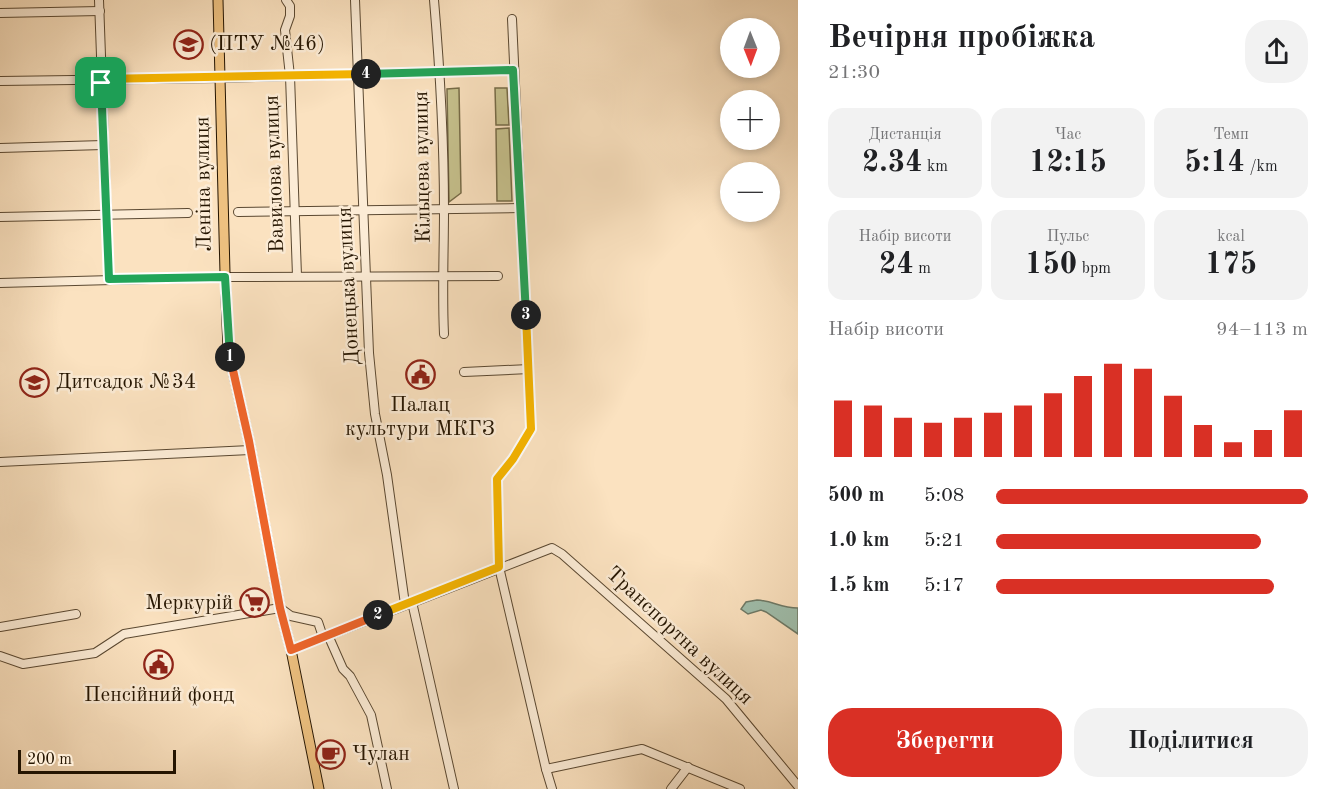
<!DOCTYPE html>
<html lang="uk">
<head>
<meta charset="utf-8">
<style>
  :root { --surface:#fff; --page:#f2f2f2; --text:#202124; --muted:#757577; --accent:#d93025 }
  body { margin:0; font-family:"Old Standard TT",serif; background:var(--page); color:var(--text); height:100vh; display:flex; flex-direction:column; font-size:22px; white-space:nowrap }
  * { box-sizing:border-box; margin:0 }
  p { font-size:20px; color:var(--muted) }
  .icon { flex:none; width:33px; height:33px; fill:none; stroke:currentColor; stroke-width:2; stroke-linecap:round; stroke-linejoin:round }
  .map { position:relative; flex:1; overflow:hidden }
  .drawer { display:flex; flex-direction:column; background:var(--surface); width:540px }
  .drawer>* { flex:none }
  .needle { width:39px; rotate:179deg }
  .buttons { position:absolute; left:720px; top:18px; display:grid; gap:12px }
  .buttons a { display:grid; place-items:center; width:60px; height:60px; border-radius:50%; background:var(--surface); box-shadow:0 3px 9px #0003; font-size:30px }
  .scale { position:absolute; left:18px; bottom:15px; width:158px; box-sizing:border-box; padding-left:6px; border:3px solid #251501; border-top:0; font-size:16px; line-height:21px; white-space:nowrap; color:#251501; -webkit-text-stroke:4px #fcecd6; paint-order:stroke }
  .pin { position:absolute; display:grid; place-items:center; width:51px; height:51px; color:#fff; margin:-26px; border-radius:12px; box-shadow:0 3px 9px #0006 }
  .km { position:absolute; width:30px; height:30px; margin:-15px; border-radius:50%; background:#222; color:#fff; font-size:16px; line-height:30px; text-align:center }
  .round { display:grid; place-items:center; flex:none; width:63px; height:63px; border-radius:24px; background:var(--page) }
  .headline { display:flex; align-items:center; justify-content:space-between; height:102px; padding:0 30px }
  h1 { font-size:33px; font-weight:700; line-height:45px }
  .metrics { display:grid; grid-template-columns:repeat(3,1fr); gap:9px; height:102px; padding:6px 30px }
  .metrics div { display:grid; align-content:center; border-radius:15px; background:var(--page); text-align:center }
  .metrics b { font-size:30px; font-weight:700 }
  .metrics small { font-size:16px; font-weight:400 }
  .metrics p { font-size:16px }
  .chart { height:168px; padding:12px 30px }
  .chart p { display:flex; justify-content:space-between }
  .chart svg { width:100%; height:108px; margin-top:6px; stroke:var(--accent); stroke-width:6 }
  .cta { display:flex; gap:12px; margin-top:auto; padding:12px 30px }
  .cta a { flex:1; height:69px; border-radius:24px; background:var(--accent); color:#fff; font-size:24px; font-weight:700; line-height:69px; text-align:center }
  .cta a+a { background:var(--page); color:var(--text) }
  ul { padding:0 30px; list-style:none; font-size:20px }
  li { display:grid; grid-template-columns:96px 72px 1fr; align-items:center; height:45px }
  li i { height:15px; border-radius:8px; background:var(--accent) }
  main { display:flex; flex:1; min-height:0 }
  .map>svg:first-child { display:block }
</style>
</head>
<body>
<main>
<div class="map">
<svg width="798" height="789" viewBox="0 0 798 789">
  <rect width="100%" height="100%" fill="#fbe2c0"/>
  <filter id="stains"><feTurbulence type="fractalNoise" baseFrequency=".00333" numOctaves="4"/><feColorMatrix values="0 0 0 0 .2 0 0 0 0 .09 0 0 0 0 .02 0 0 0 .5 -.17"/></filter>
  <radialGradient id="worn" r=".72"><stop offset=".6" stop-color="#630" stop-opacity="0"/><stop offset="1" stop-color="#630" stop-opacity=".3"/></radialGradient>
  <g fill="#c6c18d" stroke="#766b47" stroke-width="1.5">
    <polygon points="459,88 461,193 449,202 447,89"/>
    <polygon points="507,88 509,125 496,125 495,88"/>
    <polygon points="509,128 512,201 497,201 496,129"/>
  </g>
  <path fill="#a0bfad" stroke="#6f7b68" stroke-width="1.5" d="M757,600c17,1 23,8 41,8v26l-32,-22 -5,-2 -13,4 -7,-5 5,-7z"/>
  <g fill="none" stroke-linecap="round" stroke-linejoin="round">
    <defs>
      <g id="minor">
        <polyline points="99,0 109,279"/>
        <polyline points="286,0 290,6 290,16 285,30 290,76 297,276"/>
        <polyline points="355,0 369,353 375,414 387,475 405,604"/>
        <path d="M434,0c6,70 10,140 10,210 0,41 -2,82 0,124"/>
        <polyline points="0,13 100,11"/>
        <polyline points="512,19 531,429 513,459 497,479 499,567 546,769 552,789"/>
        <polyline points="0,81 220,78 513,70"/>
        <polyline points="0,148 103,145"/>
        <polyline points="238,212 521,208"/>
        <polyline points="0,217 188,213"/>
        <polyline points="0,283 225,277 498,276"/>
        <polyline points="464,372 529,369"/>
        <polyline points="0,462 250,450"/>
        <polyline points="412,602 454,789"/>
        <polyline points="0,627 76,614"/>
        <polyline points="328,635 343,669 350,676 371,715 387,789"/>
        <polyline points="291,650 552,548 562,554 726,699 798,786"/>
        <polyline points="0,656 23,664 95,653 124,634 280,608 291,616 318,622 323,637"/>
        <polyline points="546,769 642,749 740,789"/>
        <polyline points="671,789 688,767"/>
      </g>
      <polyline id="major" points="218,0 225,273 228,349 249,441 280,608 291,650 319,789"/>
    </defs>
    <use href="#minor" stroke="#5a4831" stroke-width="10"/>
    <use href="#major" stroke="#251501" stroke-width="11"/>
    <use href="#minor" stroke="#fcecd6" stroke-width="8"/>
    <use href="#major" stroke="#eec180" stroke-width="9"/>
  </g>
  <g fill="none" stroke-linecap="round" stroke-linejoin="round">
    <defs>
      <polyline id="split-1" points="101,83 109,279 225,277 230,357"/>
      <polyline id="split-2" points="230,357 249,441 280,608 291,650 378,615"/>
      <polyline id="split-3" points="378,615 499,567 497,479 513,459 531,429 526,315"/>
      <polyline id="split-4" points="366,74 513,70 526,315"/>
      <polyline id="split-5" points="101,83 101,79 366,74"/>
    </defs>
    <use href="#split-1" stroke="#fff" stroke-width="12"/>
    <use href="#split-2" stroke="#fff" stroke-width="12"/>
    <use href="#split-3" stroke="#fff" stroke-width="12"/>
    <use href="#split-4" stroke="#fff" stroke-width="12"/>
    <use href="#split-5" stroke="#fff" stroke-width="12"/>
    <use href="#split-1" stroke="#22a559" stroke-width="8"/>
    <use href="#split-2" stroke="#f0652b" stroke-width="8"/>
    <use href="#split-3" stroke="#f5b400" stroke-width="8"/>
    <use href="#split-4" stroke="#22a559" stroke-width="8"/>
    <use href="#split-5" stroke="#f5b400" stroke-width="8"/>
  </g>
  <defs>
    <symbol id="university-ring" viewBox="-11 -11 22 22"><circle r="9.5" fill="#fcecd6" stroke="#8f2418" stroke-width="1.5"/><path d="M0-5L7-2L0 1L-7-2ZM-4 1L0 2.5L4 1V4Q0 6-4 4Z" fill="#8f2418"/></symbol>
    <symbol id="civic-ring" viewBox="-11 -11 22 22"><circle r="9.5" fill="#fcecd6" stroke="#8f2418" stroke-width="1.5"/><path d="M-.6-6.5H3V-4.5H.6V-3L4-1V1h2V6H-6V1h2V-1L-.6-3ZM-1.2 2.5V6h2.4V2.5Z" fill="#8f2418"/></symbol>
    <symbol id="school-ring" viewBox="-11 -11 22 22"><circle r="9.5" fill="#fcecd6" stroke="#8f2418" stroke-width="1.5"/><path d="M0-5L7-2L0 1L-7-2ZM-4 1L0 2.5L4 1V4Q0 6-4 4Z" fill="#8f2418"/></symbol>
    <symbol id="supermarket-ring" viewBox="-11 -11 22 22"><circle r="9.5" fill="#fcecd6" stroke="#8f2418" stroke-width="1.5"/><path d="M-6-5.5h2.5l.6 2H6L4.5 2H-2.5L-4.4-4H-6ZM-1.5 3.2a1.3 1.3 0 1 0 .1 0ZM3 3.2a1.3 1.3 0 1 0 .1 0Z" fill="#8f2418"/></symbol>
    <symbol id="cafe-ring" viewBox="-11 -11 22 22"><circle r="9.5" fill="#fcecd6" stroke="#8f2418" stroke-width="1.5"/><path d="M-5.5-4.5H6V0H3Q3 3.5 0 3.5H-2.5Q-5.5 3.5-5.5 0ZM3-3.2v2h1.7v-2ZM-6 4.5H4V6H-6Z" fill="#8f2418"/></symbol>
  </defs>
  <g fill-rule="evenodd">
    <use href="#university-ring" x="172" y="28" width="33" height="33"/>
    <use href="#civic-ring" x="404" y="358" width="33" height="33"/>
    <use href="#school-ring" x="18" y="366" width="33" height="33"/>
    <use href="#supermarket-ring" x="238" y="586" width="33" height="33"/>
    <use href="#civic-ring" x="142" y="648" width="33" height="33"/>
    <use href="#cafe-ring" x="314" y="738" width="33" height="33"/>
  </g>
  <g text-anchor="middle" dominant-baseline="central" stroke-width="5" stroke-linejoin="round" paint-order="stroke">
    <g font-size="21" fill="#251501" stroke="#fcecd6" text-anchor="start">
      <text x="209" y="44">(ПТУ №46)</text>
      <text x="56" y="382">Дитсадок №34</text>
      <text x="420" y="405" text-anchor="middle">Палац<tspan x="420" dy="24">культури МКГЗ</tspan></text>
      <text x="233" y="603" text-anchor="end">Меркурій</text>
      <text x="159" y="695" text-anchor="middle">Пенсійний фонд</text>
      <text x="352" y="754">Чулан</text>
    </g>
    <g font-size="21" fill="#251501" stroke="#fcecd6">
      <text transform="translate(423 167) rotate(-91)">Кільцева вулиця</text>
      <text transform="translate(275 174) rotate(-92)">Вавилова вулиця</text>
      <text transform="translate(204 184) rotate(-91)">Леніна вулиця</text>
      <text transform="translate(349 286) rotate(-93)">Донецька вулиця</text>
      <text transform="translate(679 636) rotate(43)">Транспортна вулиця</text>
    </g>
  </g>
  <rect width="100%" height="100%" filter="url(#stains)"/>
  <rect width="100%" height="100%" fill="url(#worn)"/>
</svg>
<div class="buttons">
<a><svg class="needle" viewBox="-14 -14 28 28"><path d="M0-13l5 13h-10z" fill="#e53935"/><path d="M0 13l5-13h-10z" fill="#757577"/></svg></a>
<a>+</a>
<a>−</a>
</div>
<div class="scale">200 m</div>
<div class="pin" style="left:101px;top:83px;background:#1e9e55"><svg class="icon" aria-label="arrive" viewBox="0 0 24 24"><path d="M6 21V4h12l-3 4 3 4H6"/></svg></div>
<b class="km" style="left:230px;top:357px">1</b>
<b class="km" style="left:378px;top:615px">2</b>
<b class="km" style="left:526px;top:315px">3</b>
<b class="km" style="left:366px;top:74px">4</b>
</div>
<section class="drawer">
<div class="headline"><div><h1>Вечірня пробіжка</h1><p>21:30</p></div><a class="round"><svg class="icon" aria-label="share" viewBox="0 0 24 24"><path d="M12 15V3M7 8l5-5 5 5M5 13v7h14v-7"/></svg></a></div>
<div class="metrics">
<div><p>Дистанція</p><b>2.34<small> km</small></b></div>
<div><p>Час</p><b>12:15</b></div>
<div><p>Темп</p><b>5:14<small> /km</small></b></div>
</div>
<div class="metrics">
<div><p>Набір висоти</p><b>24<small> m</small></b></div>
<div><p>Пульс</p><b>150<small> bpm</small></b></div>
<div><p>kcal</p><b>175</b></div>
</div>
<div class="chart"><p><span>Набір висоти</span>94–113 m</p>
<svg viewBox="0 0 160 44" preserveAspectRatio="none"><path d="M5 44V21M15 44V23M25 44V28M35 44V30M45 44V28M55 44V26M65 44V23M75 44V18M85 44V11M95 44V6M105 44V8M115 44V19M125 44V31M135 44V38M145 44V33M155 44V25"/></svg>
</div>
<ul>
<li><b>500 m</b>5:08<i style="width:100%"></i></li>
<li><b>1.0 km</b>5:21<i style="width:85%"></i></li>
<li><b>1.5 km</b>5:17<i style="width:89%"></i></li>
</ul>
<div class="cta"><a>Зберегти</a><a>Поділитися</a></div>
</section>
</main>
</body>
</html>
